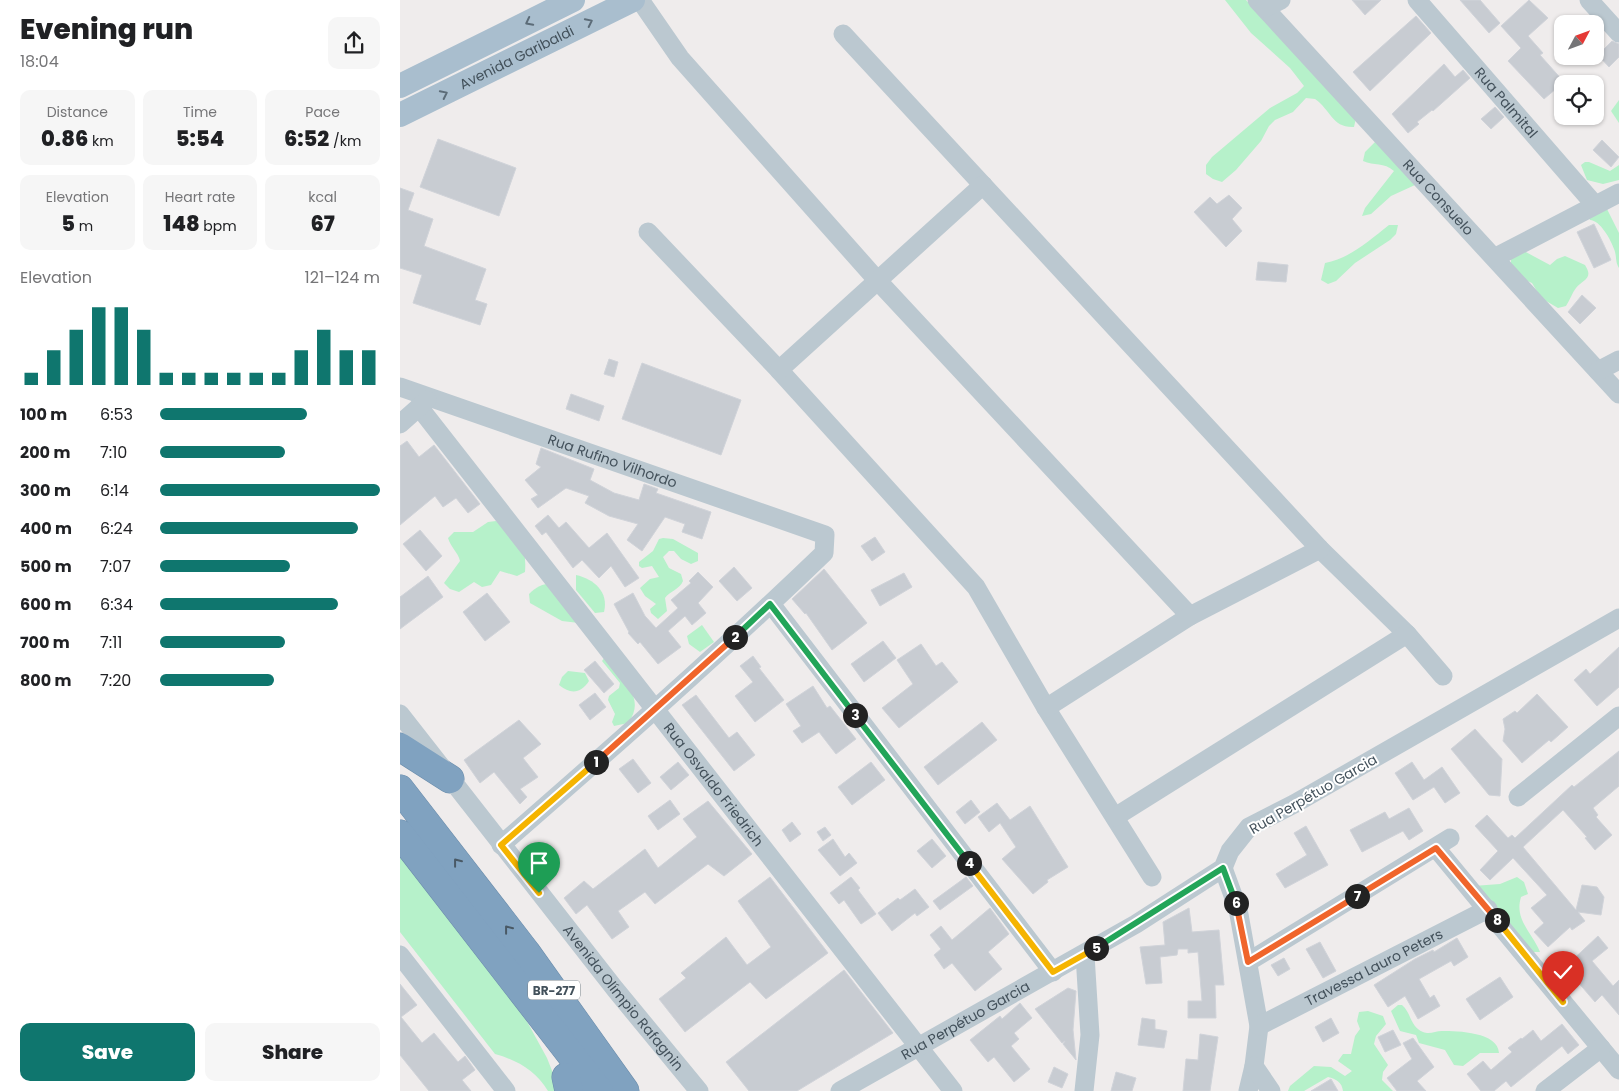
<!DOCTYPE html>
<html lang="en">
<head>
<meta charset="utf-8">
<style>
  :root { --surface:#fff; --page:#f6f6f6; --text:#202124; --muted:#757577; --accent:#0f766e }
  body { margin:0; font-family:Poppins,sans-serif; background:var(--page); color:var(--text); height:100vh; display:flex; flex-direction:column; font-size:19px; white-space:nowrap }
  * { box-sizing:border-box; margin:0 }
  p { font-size:16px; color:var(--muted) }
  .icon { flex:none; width:28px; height:28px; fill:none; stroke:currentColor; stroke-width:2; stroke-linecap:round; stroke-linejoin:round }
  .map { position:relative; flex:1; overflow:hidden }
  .sheet { display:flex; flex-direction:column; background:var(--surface); width:400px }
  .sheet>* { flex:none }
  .needle { width:32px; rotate:49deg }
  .tools { position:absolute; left:1154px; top:15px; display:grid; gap:10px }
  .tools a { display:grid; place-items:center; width:50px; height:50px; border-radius:10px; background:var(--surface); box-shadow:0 1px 4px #0004; font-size:25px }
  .pin { position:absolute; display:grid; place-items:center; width:42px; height:42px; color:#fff; margin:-51px -21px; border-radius:50% 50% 50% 0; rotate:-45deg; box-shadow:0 0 5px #0007 }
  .pin .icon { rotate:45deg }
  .km { position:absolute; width:25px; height:25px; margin:-12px; border-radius:50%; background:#222; color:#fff; font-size:14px; line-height:25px; text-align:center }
  .round { display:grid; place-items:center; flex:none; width:52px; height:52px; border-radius:10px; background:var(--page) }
  .head { display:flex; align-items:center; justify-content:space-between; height:85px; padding:0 20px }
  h1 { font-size:28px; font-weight:800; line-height:38px }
  .metrics { display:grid; grid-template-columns:repeat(3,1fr); gap:8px; height:85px; padding:5px 20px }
  .metrics div { display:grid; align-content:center; border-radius:10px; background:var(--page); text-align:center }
  .metrics b { font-size:21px; font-weight:800 }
  .metrics small { font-size:14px; font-weight:400 }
  .metrics p { font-size:14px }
  .chart { height:140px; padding:10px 20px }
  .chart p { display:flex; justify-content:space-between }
  .chart svg { width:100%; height:90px; margin-top:5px; stroke:var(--accent); stroke-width:6 }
  .cta { display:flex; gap:10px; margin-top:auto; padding:10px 20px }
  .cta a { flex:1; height:58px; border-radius:10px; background:var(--accent); color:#fff; font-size:20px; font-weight:800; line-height:58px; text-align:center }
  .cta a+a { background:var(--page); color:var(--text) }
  ul { padding:0 20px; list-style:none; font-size:16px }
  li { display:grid; grid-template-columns:80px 60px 1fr; align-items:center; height:38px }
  li i { height:12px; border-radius:6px; background:var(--accent) }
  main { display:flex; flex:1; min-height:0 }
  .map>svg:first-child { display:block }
</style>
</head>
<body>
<main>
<section class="sheet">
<div class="head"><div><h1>Evening run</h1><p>18:04</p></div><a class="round"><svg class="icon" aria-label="share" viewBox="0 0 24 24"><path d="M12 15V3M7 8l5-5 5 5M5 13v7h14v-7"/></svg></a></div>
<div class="metrics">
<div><p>Distance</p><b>0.86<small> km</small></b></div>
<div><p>Time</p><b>5:54</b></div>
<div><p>Pace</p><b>6:52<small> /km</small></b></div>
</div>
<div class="metrics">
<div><p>Elevation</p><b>5<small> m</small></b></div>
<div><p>Heart rate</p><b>148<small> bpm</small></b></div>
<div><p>kcal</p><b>67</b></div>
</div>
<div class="chart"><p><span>Elevation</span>121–124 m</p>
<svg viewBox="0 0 160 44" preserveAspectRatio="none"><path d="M5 44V38M15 44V27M25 44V17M35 44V6M45 44V6M55 44V17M65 44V38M75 44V38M85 44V38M95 44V38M105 44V38M115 44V38M125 44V27M135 44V17M145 44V27M155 44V27"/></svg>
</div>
<ul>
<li><b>100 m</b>6:53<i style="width:67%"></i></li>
<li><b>200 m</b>7:10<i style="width:57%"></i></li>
<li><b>300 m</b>6:14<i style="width:100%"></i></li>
<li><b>400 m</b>6:24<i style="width:90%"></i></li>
<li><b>500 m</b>7:07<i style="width:59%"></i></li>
<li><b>600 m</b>6:34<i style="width:81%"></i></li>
<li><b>700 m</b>7:11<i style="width:57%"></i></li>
<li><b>800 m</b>7:20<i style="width:52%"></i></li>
</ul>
<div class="cta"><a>Save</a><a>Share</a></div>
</section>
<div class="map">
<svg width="1219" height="1091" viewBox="0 0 1219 1091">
  <rect width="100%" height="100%" fill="#efecec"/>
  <g fill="#b6f1ca">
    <path d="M825,0h21l110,118 -2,9c-22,1 -23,-17 -39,-28l-9,-1 -13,14 -18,8 -6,6 -8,15 -25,29 -14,12 -9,-3 -7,-5v-9l6,-8 58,-49 27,-15 7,-7 -14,-18 -39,-35z"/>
    <polygon points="1219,100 1219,123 1211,111"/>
    <path d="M977,140l38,45 -24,11 -20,18 -9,2 3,-8 29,-37c-10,-9 -20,-5 -31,-10l2,-9z"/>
    <polygon points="1185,162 1189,162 1210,171 1219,165 1219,180 1203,184 1187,180 1181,165"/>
    <path d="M1206,207l13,26v35c-4,-6 -2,-12 -5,-19 -3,-9 -14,-29 -24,-29l-2,-4z"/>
    <path d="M989,225h9l-2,9 -6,6 -35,23 -19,18 -8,3 -7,-4 4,-17c24,-4 45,-23 64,-38z"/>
    <path d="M1122,250l28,15 7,-6 8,-3 20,9c9,14 -2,14 -9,23 -4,5 -6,12 -10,18l-8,2 -17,-10 -9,-15 -9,-4 -12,-13v-9z"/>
    <path d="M96,521c23,17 31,22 29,51l-8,4 -17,-5 -9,14 -9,2 -8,-5 -15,10 -9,-3 -6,-6 16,-22c-2,-9 -9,-13 -12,-23l6,-6h19l15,-10z"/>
    <path d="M263,538l10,1 25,14v8l-7,3 -10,-5 -7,-8h-5l-6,6 6,11 12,6 2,7c-3,8 -13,10 -18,17l2,13 -9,8 -7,-6 -1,-4 6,-5 -11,-8 -5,-8 10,-9 9,-2 -7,-11 -10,2 -3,-2v-4l14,-11 6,-12z"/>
    <path d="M176,575c18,4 33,17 28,37l-9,1 -19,-23z"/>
    <path d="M152,583l27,40 -17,-2 -32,-18 -1,-9c7,-7 13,-10 23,-11z"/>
    <polygon points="302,625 314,642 300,652 289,644 287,636"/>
    <path d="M205,657c15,20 43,41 23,66l-14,3 -2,-4 3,-8 -7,-14 1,-4 10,-8 1,-5 -18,-22z"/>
    <path d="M168,671l17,2 4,8c-8,12 -18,14 -30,4l3,-8z"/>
    <path d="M0,842l124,174 23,42 13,33h-12c-12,-20 -31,-31 -53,-37l-95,-122z"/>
    <path d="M1117,877l7,5 4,12 -7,3c-7,23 11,35 19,55h-10l-57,-66 27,-2z"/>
    <path d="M998,1005h4c9,7 8,22 21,27 7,3 12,-1 19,-1 16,0 56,1 57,22h-19l-17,13 -9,-1 -9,-15 -26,-7 -3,-8 -16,-4 -9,-20z"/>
    <path d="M968,1011l15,5 3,8 -10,12 -2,8 14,21 -5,7 -1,8 11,11h-50c-1,-9 -7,-12 -15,-14l-24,14h-16l2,-5 24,-20 17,1 14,9 7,-5 -14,-10 5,-7h8l4,-18 5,-7 -3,-8 2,-9z"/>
  </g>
  <g fill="#c8ccd2" stroke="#d0d3d9">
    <polygon points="952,0 981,0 965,15"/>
    <polygon points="1060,0 1080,0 1100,23 1089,33"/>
    <polygon points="1129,0 1148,18 1128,36 1143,53 1140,55 1164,82 1144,99 1108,61 1121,48 1101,26"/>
    <polygon points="1016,16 1031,33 970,91 953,72"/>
    <polygon points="1212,41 1219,44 1219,57 1209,67 1198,55"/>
    <polygon points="1044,64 1055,77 1063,70 1070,78 1033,111 1032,110 1017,122 1019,124 1008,133 992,114"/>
    <polygon points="1095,107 1104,117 1091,129 1081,119"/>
    <polygon points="38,139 116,168 99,216 20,187"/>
    <polygon points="1202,140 1219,157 1211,167 1193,150"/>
    <polygon points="0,188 14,193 8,210 33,219 24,246 86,269 75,300 87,304 80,325 13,303 22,275 0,268"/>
    <polygon points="829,195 842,208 832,219 842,231 826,247 794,212 810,197 817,204"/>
    <polygon points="1194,224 1211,260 1194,268 1177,232"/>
    <polygon points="858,262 888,265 886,282 856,280"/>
    <polygon points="1182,295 1196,308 1180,324 1168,312"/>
    <polygon points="209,359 218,362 214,377 204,374"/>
    <polygon points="242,363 341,400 321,455 222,419"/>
    <polygon points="171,394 204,406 199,421 166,409"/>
    <polygon points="7,441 19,457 34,445 80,504 68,513 56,498 43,507 35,496 0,525 0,446"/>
    <polygon points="141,448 194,469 190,480 214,493 239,500 244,484 258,489 256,493 311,512 302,539 282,532 285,524 265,517 242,551 227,540 238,524 209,516 185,503 189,496 166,488 138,508 131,499 138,495 125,480 141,467 136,464"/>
    <polygon points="148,515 159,528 166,522 189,548 207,533 239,578 225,587 211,566 199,578 182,560 173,568 146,532 142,535 135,526"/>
    <polygon points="20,530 42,556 26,571 3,544"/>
    <polygon points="475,537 485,552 472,561 461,546"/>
    <polygon points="334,567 352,588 337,601 319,581"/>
    <polygon points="424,569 467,623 432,650 406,613 405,614 392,599"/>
    <polygon points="298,572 313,587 298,603 306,613 292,625 285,616 268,631 281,647 258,664 240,642 238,644 228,633 229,632 214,604 233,593 245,616 256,628 278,608 271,600 291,583 289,581"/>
    <polygon points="504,573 512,587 480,606 471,590"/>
    <polygon points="28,576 43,597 0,629 0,597"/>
    <polygon points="87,593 110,622 85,641 63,612"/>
    <polygon points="483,641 496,658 464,682 451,664"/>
    <polygon points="521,644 536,666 542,662 558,682 499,728 482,708 513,684 497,660"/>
    <polygon points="1219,647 1219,687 1197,706 1174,680 1186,669 1190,674"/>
    <polygon points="353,656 361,667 359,668 384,700 355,722 335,696 353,682 340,666"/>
    <polygon points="195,661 214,684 204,693 184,670"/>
    <polygon points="413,686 427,708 430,706 456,739 436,754 419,732 402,743 393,731 401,726 386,704"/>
    <polygon points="195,693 206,707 190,720 179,705"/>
    <polygon points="1137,694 1168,727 1151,742 1149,740 1122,763 1103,741 1105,729 1103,719 1115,711 1117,713"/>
    <polygon points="296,695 329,738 337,732 355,755 334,771 282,705"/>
    <polygon points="119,720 141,744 123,758 138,777 120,789 127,797 120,804 94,772 80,783 64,760"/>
    <polygon points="582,722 597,740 538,785 524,767"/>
    <polygon points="1075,729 1102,759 1100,796 1089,795 1051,749"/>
    <polygon points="1219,751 1219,786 1193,808 1198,815 1196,817 1212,835 1195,850 1185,838 1187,837 1163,810 1123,847 1176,910 1182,885 1197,887 1204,897 1201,915 1178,912 1185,921 1172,930 1170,927 1148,947 1134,932 1144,923 1131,908 1147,895 1113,858 1090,880 1080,870 1098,851 1075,826 1087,815 1108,838 1112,835 1115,838 1172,785 1174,787"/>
    <polygon points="233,759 251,783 238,793 219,769"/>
    <polygon points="278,762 289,775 271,790 260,777"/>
    <polygon points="471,762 485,780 452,805 438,787"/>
    <polygon points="1012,762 1024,780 1042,767 1060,793 1045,803 1034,787 1013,800 995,773"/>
    <polygon points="270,800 280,814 258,830 248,816"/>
    <polygon points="571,800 580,812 565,824 556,812"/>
    <polygon points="308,801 352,854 324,876 308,864 255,904 245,892 218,911 229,927 212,939 187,905 176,914 164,898 184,881 193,889 245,849 258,868 297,837 283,819"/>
    <polygon points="597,803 610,820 630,806 668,867 647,880 648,882 633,894 602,859 616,847 600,823 589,832 578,817"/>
    <polygon points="1009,808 1023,831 1009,840 1003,831 962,852 950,830 985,812 989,819"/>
    <polygon points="392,822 401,834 390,842 382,830"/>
    <polygon points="906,826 928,865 885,888 876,874 907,855 894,833"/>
    <polygon points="425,827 431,835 423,841 417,832"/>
    <polygon points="433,839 445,857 449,853 457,863 440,876 418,850"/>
    <polygon points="532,839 546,856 532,868 517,851"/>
    <polygon points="370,877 428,953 366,999 350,982 285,1032 259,999 286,978 281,973 326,937 347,965 371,947 338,901"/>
    <polygon points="451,877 460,888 458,890 476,914 461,924 444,900 439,904 430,893"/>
    <polygon points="566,877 573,886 540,910 533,901"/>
    <polygon points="515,889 529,907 517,916 515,913 492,931 478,913 498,898 500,900"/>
    <polygon points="590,908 609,934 588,952 602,969 575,991 552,963 544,969 534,955 541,949 530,935 541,926 552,940"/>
    <polygon points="789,908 792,932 819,930 824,985 815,985 816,1018 788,1018 788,1001 802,1001 798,952 788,953 788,949 778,949 777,955 760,957 762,983 746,984 740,947 765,945 763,922"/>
    <polygon points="1198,936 1208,948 1192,961 1213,986 1219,980 1219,1015 1202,995 1195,1002 1165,967"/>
    <polygon points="1057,938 1068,957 1054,966 1051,961 1019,979 1030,998 1034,995 1040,1006 1018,1019 1005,996 988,1007 974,985 1015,959 1033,950 1034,952"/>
    <polygon points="920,942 936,971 923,978 906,949"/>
    <polygon points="884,958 890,969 878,976 871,965"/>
    <polygon points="444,970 493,1033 397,1091 349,1091 326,1062"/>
    <polygon points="1100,977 1113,997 1080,1020 1066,999"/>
    <polygon points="0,984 17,1005 1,1017 22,1043 34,1033 58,1062 65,1056 75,1070 62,1080 71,1091 29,1091 0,1055"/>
    <polygon points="668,988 676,991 673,1030 676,1060 663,1044 665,1041 662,1043 635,1009"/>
    <polygon points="620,1003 632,1018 614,1033 619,1039 611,1046 630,1069 614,1082 594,1057 588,1062 570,1040 600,1016 602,1019"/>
    <polygon points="742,1018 755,1020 755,1029 767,1031 764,1048 738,1045"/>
    <polygon points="931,1018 939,1033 923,1042 915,1027"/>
    <polygon points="1162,1024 1179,1045 1168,1054 1162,1046 1111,1087 1106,1081 1094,1091 1081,1091 1067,1074 1083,1061 1091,1070 1112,1052 1108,1048 1121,1038 1122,1039 1133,1030 1141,1041"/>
    <polygon points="993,1030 1001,1045 985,1052 978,1037"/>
    <polygon points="800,1034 818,1037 810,1091 783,1091 786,1059 798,1060"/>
    <polygon points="1013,1038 1034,1067 1017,1081 1026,1091 997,1091 987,1078 1012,1059 1003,1043"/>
    <polygon points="654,1067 668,1074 662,1088 648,1082"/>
    <polygon points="716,1072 736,1078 732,1091 711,1091"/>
    <polygon points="931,1079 938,1091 911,1091"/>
  </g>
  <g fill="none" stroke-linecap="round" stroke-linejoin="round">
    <defs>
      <g id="highway">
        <polyline points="0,747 50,779"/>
        <polyline points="0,789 126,952 225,1091"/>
        <polyline points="0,834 199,1091"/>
        <polyline points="166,1077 169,1091"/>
      </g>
    </defs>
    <use href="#highway" stroke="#6b8dab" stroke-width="29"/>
    <g stroke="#bbc8d0" stroke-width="19">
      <polyline points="240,0 280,58 477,280 790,616"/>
      <path id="s1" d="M857,0l362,394"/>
      <path id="s2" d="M1017,0l178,205"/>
      <polyline points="1189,0 1219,33"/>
      <polyline points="865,8 881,0"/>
      <polyline points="443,34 920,549 1007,634 1043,676"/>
      <polyline points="248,232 379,370 576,587 646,708 752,877"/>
      <polyline points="1096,257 1219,193"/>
      <polyline points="379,370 583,185"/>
      <polyline points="1198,371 1219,360"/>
      <path id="s3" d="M0,387l425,148 -1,18c-105,101 -213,196 -323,292"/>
      <path id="s4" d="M19,407l534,684"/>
      <polyline points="0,424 27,400"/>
      <polyline points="371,604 653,972"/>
      <polyline points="646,708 790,616 920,549"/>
      <path id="s5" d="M0,714l215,275 84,102"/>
      <polyline points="1118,797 1219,716"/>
      <polyline points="715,817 1007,634"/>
      <polyline points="1036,848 1219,1070"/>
      <polyline points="823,868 838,909 859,1026 854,1066 848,1091"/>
      <polyline points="0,955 106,1091"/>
      <polyline points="848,962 1050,838"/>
      <path id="s6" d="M859,1026l229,-117"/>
      <polyline points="854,1066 871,1091"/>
      <path id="s7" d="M440,1091l296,-167 87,-56 7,-17 19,-24 45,-23 325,-186"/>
      <polyline points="684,1091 690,1035 685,955"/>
      <polyline points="1145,1091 1201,1048"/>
    </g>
    <g stroke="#a9bece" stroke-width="24">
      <polyline points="0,86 173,0"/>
      <path id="s8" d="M0,115l233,-115"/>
    </g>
    <use href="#highway" stroke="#80a2c0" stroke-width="28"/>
  </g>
  <defs><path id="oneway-chevron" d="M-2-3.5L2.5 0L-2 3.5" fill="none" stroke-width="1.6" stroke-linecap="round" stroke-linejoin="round" transform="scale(1.25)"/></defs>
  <g stroke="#5c6c78">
    <use href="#oneway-chevron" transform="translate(129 22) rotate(153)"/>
    <use href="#oneway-chevron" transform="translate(189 22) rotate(-26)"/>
    <use href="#oneway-chevron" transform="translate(44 94) rotate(-26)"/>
  </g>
  <g stroke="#495965">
    <use href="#oneway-chevron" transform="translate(57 862) rotate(-128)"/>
    <use href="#oneway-chevron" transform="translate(108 929) rotate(-128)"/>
  </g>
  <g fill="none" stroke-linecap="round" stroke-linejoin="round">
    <defs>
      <polyline id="split-1" points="139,893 101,845 196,762"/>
      <polyline id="split-2" points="196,762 335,637"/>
      <polyline id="split-3" points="335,637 370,604 455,715"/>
      <polyline id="split-4" points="455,715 569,863"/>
      <polyline id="split-5" points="569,863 653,972 696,948"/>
      <polyline id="split-6" points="696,948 823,868 836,903"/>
      <polyline id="split-7" points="836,903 848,962 957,896"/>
      <polyline id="split-8" points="957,896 1036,848 1097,920"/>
      <polyline id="split-9" points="1097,920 1163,1002"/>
    </defs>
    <use href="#split-1" stroke="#fff" stroke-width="10"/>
    <use href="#split-2" stroke="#fff" stroke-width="10"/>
    <use href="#split-3" stroke="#fff" stroke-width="10"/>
    <use href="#split-4" stroke="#fff" stroke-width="10"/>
    <use href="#split-5" stroke="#fff" stroke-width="10"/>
    <use href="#split-6" stroke="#fff" stroke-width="10"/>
    <use href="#split-7" stroke="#fff" stroke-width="10"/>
    <use href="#split-8" stroke="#fff" stroke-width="10"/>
    <use href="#split-9" stroke="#fff" stroke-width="10"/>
    <use href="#split-1" stroke="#f5b400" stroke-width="6"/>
    <use href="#split-2" stroke="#f0652b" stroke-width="6"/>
    <use href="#split-3" stroke="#22a559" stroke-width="6"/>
    <use href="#split-4" stroke="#22a559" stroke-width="6"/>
    <use href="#split-5" stroke="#f5b400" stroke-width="6"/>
    <use href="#split-6" stroke="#22a559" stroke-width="6"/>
    <use href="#split-7" stroke="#f0652b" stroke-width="6"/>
    <use href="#split-8" stroke="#f0652b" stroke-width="6"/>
    <use href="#split-9" stroke="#f5b400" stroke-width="6"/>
  </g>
  <g text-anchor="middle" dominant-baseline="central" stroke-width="4" stroke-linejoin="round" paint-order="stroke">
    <rect fill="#fff" stroke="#7b858c" stroke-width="1" x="128" y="980.5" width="52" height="19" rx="4"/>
    <g font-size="12" font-weight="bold" fill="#43515b">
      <text x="154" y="990">BR-277</text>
    </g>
    <g font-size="14" fill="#43515b" stroke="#fff">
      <text stroke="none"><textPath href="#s8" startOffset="130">Avenida Garibaldi</textPath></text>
      <text stroke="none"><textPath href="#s2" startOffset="136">Rua Palmital</textPath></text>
      <text stroke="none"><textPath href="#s1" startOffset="268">Rua Consuelo</textPath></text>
      <text stroke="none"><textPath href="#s3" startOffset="225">Rua Rufino Vilhordo</textPath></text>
      <text stroke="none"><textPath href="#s4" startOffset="479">Rua Osvaldo Friedrich</textPath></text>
      <text transform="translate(913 794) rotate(-30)">Rua Perpétuo Garcia</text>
      <text stroke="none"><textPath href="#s6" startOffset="129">Travessa Lauro Peters</textPath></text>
      <text stroke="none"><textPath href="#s5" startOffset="361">Avenida Olímpio Rafagnin</textPath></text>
      <text stroke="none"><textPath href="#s7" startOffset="144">Rua Perpétuo Garcia</textPath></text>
    </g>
  </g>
</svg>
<div class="tools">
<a><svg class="needle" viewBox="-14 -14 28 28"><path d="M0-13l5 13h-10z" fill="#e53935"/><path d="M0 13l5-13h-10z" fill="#757577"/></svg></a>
<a><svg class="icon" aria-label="locate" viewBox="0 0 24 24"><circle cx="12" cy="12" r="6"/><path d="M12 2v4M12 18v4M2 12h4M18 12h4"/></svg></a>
</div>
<div class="pin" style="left:139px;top:893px;background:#1e9e55"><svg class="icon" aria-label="arrive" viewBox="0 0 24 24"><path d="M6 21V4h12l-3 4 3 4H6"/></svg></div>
<div class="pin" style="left:1163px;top:1002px;background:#d93025"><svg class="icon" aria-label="check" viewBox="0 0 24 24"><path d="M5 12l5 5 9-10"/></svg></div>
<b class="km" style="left:196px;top:762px">1</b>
<b class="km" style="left:335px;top:637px">2</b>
<b class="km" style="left:455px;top:715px">3</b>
<b class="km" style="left:569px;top:863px">4</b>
<b class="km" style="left:696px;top:948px">5</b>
<b class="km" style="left:836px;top:903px">6</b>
<b class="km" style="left:957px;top:896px">7</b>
<b class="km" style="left:1097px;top:920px">8</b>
</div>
</main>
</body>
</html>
